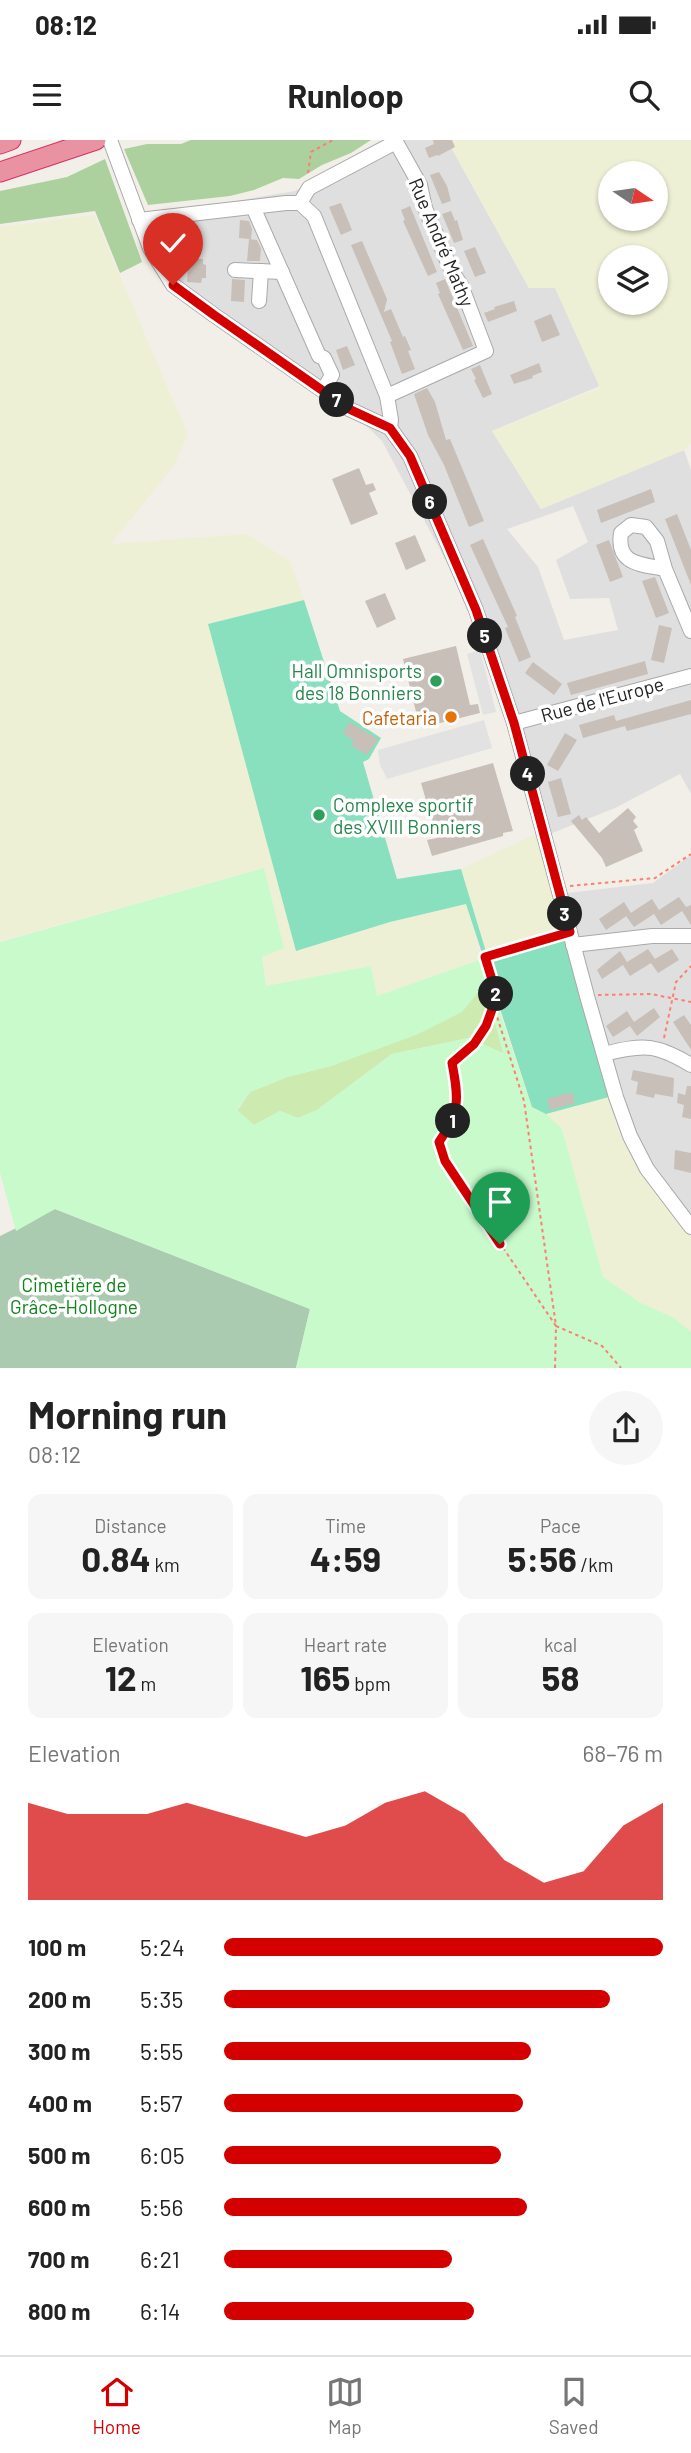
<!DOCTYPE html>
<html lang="en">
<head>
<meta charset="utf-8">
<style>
  :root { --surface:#fff; --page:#f6f6f6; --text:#222; --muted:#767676; --line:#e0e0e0; --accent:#d40000 }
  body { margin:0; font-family:Barlow,sans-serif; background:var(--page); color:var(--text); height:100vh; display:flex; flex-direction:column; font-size:26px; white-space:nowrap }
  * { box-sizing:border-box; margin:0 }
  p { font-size:23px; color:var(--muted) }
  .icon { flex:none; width:38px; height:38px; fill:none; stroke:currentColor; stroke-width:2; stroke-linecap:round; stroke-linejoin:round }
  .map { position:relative; height:1228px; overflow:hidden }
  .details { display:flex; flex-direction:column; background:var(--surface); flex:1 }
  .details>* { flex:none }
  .needle { width:46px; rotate:103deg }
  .tools { position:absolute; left:598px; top:21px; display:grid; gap:14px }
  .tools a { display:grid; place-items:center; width:70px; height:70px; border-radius:50%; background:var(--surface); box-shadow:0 2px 5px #0004; font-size:35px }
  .pin { position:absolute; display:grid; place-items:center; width:60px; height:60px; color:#fff; margin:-72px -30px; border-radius:50% 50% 50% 0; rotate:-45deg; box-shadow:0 0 7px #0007 }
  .pin .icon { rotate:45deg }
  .km { position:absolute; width:35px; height:35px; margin:-18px; border-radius:50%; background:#222; color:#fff; font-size:19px; line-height:35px; text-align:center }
  .round { display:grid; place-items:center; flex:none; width:74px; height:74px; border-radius:37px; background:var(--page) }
  .headline { display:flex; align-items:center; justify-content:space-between; height:119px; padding:0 28px }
  h1 { font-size:38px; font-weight:700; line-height:52px }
  .figures { display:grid; grid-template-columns:repeat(3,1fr); gap:10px; height:119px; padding:7px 28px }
  .figures div { display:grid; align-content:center; border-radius:14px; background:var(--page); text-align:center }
  .figures b { font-size:35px; font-weight:700 }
  .figures small { font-size:19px; font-weight:400 }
  .figures p { font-size:19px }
  .chart { height:196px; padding:14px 28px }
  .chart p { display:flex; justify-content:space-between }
  .chart svg { width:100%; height:126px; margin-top:7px; fill:var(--accent); opacity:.7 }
  ul { padding:0 28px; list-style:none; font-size:23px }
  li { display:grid; grid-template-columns:112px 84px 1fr; align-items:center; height:52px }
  li i { height:18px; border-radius:9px; background:var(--accent) }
  .status { display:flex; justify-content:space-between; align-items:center; height:49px; padding:0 35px; background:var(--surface); direction:ltr }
  .status svg { height:19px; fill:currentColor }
  header { display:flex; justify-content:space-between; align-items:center; height:91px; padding:0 28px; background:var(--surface); font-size:32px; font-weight:700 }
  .dock { display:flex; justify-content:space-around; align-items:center; height:98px; border-top:2px solid var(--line); background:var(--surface); font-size:19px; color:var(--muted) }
  .dock a { display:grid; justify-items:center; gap:4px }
  .dock .current { color:var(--accent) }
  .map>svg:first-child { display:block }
</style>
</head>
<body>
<div class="status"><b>08:12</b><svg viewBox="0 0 49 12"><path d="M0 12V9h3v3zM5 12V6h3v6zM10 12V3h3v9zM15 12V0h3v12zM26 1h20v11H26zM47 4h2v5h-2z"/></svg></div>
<header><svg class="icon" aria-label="menu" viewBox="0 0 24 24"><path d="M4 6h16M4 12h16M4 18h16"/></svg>Runloop<svg class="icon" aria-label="search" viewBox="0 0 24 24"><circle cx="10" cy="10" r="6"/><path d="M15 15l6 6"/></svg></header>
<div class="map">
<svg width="691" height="1228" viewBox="0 0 691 1228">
  <rect width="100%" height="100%" fill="#f2efe9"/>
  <path fill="#e0dfdf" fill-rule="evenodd" d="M383,0h64l82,148 26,-1 52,96 -115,48 49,78 143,-59 7,20v324l-11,-20 -65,34 -65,26 17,59 86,-10 38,-28v363l-37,-48 -14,-24 -171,-542 -87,-163 -33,-32 -168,-125 -48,-66 162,-27zM573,366l15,36 -32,18 14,39 39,-1 9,32 -54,10 -26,-73 -31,-38z"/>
  <g fill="#eef0d5" fill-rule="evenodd">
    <path d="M447,0h244v304l-7,6 -143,59 -49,-78 108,-43 -45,-100h-26zM611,33h45v46h-45zM611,117h45v46h-45z"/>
    <polygon points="94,75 188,295 173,327 111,404 247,394 290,421 304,460 208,484 297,811 390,782 467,764 482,819 377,856 371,826 266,846 262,817 263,728 0,801 0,87"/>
    <polygon points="540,692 565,788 487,815 461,729"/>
    <polygon points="609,957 619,994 640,1031 691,1097 691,1192 674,1178 641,1163 603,1137 562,989 546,974"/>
  </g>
  <polygon fill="#cdebb0" points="484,843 504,914 469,898 392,914 317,970 298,978 280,971 254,985 237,971 250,952 287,937 334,925"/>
  <g fill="#add19e">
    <polygon points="191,0 371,0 351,13 322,25 299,39 283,38 254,50 230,56 148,65 124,9 147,4 181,4"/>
    <polygon points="105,19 142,122 120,133 95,71 0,84 0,51 67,37"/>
  </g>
  <polygon fill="#aacbaf" points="55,1069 310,1169 296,1228 0,1228 0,1096"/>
  <path fill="#c8facc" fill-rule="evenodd" d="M264,728l20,80 -22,9 4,29 105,-20 6,30 105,-37 50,148 14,7 16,15 41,148 38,26 33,15 17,14v36h-395l14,-59 -255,-100 -39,22 -16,-58v-231zM485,844l18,69 -34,-15 -77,16 -75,56 -19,8 -18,-7 -26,14 -17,-15 13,-18 37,-15 47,-12 82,-30 46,-23z"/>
  <polygon fill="#88e0be" points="304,460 340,571 381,598 369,619 363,622 397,739 461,729 487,815 562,790 609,957 546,974 532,967 466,764 390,782 296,811 208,484"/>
  <g fill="#e2e2e2">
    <polygon points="480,510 496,572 483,575 467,514"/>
    <polygon points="484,580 492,608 387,639 380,625 378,610"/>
  </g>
  <g fill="#c7bfb8">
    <polygon points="433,0 452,0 455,7 438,16 437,15 429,18 425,8 434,4"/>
    <polygon points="439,32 447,46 451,61 442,64 430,35"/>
    <polygon points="341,63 352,90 341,95 329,67"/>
    <polygon points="410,66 437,132 428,136 403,81 405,80 401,70"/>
    <polygon points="451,71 455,81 457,80 463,100 454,103 442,74"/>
    <polygon points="240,80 249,81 252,89 251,99 249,99 257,100 261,108 260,121 247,121 249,99 239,98"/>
    <polygon points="181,87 196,88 196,93 200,93 198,119 203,119 203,124 206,125 206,138 202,138 201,143 187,142 189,112 180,112"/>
    <polygon points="362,101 387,159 384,172 391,169 403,197 405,196 411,210 408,211 415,229 402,234 390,202 392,201 351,105"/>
    <polygon points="475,107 486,133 475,137 464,111"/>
    <polygon points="232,139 245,140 244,162 231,161"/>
    <polygon points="445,139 473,206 463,210 438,154 440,153 436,143"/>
    <polygon points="514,161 517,171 488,182 484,173 495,169 494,167"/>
    <polygon points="551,174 560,195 542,202 534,181"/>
    <polygon points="347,206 355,225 343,230 336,210"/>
    <polygon points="539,223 542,232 532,236 533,238 514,244 510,235"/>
    <polygon points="480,225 492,254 483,258 474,240 476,239 471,229"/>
    <polygon points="427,248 435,262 446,300 450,299 484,381 469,387 444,325 428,295 414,254"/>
    <polygon points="359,328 366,345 373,343 376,350 369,353 378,374 351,385 332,339"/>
    <polygon points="651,349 655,362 601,383 597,370"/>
    <polygon points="677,374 691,410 691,445 665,379"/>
    <polygon points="415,395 426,421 406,430 395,403"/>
    <polygon points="483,399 517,476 515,477 531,517 519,522 505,488 508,487 470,405"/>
    <polygon points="609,400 623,437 610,442 596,405"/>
    <polygon points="655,437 669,473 656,478 642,441"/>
    <polygon points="385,453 396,479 377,488 365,461"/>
    <polygon points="659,485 672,488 664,523 651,520"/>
    <polygon points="456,506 470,565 478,564 480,573 420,588 403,519"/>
    <polygon points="645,521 648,534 571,555 567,543"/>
    <polygon points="533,522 562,544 554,555 525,533"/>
    <polygon points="691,560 691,574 627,591 625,586 583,598 579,585 614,575 616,581"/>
    <polygon points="349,582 378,599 367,615 351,605 354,600 343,594"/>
    <polygon points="565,593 577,600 558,631 547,625"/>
    <polygon points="493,623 513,691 503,693 503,696 432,716 427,700 437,698 421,643"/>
    <polygon points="561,638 571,674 558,677 548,642"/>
    <polygon points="628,668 636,677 633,681 638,687 634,690 643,711 606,727 602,718 571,681 579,675 582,680 586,677 599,693"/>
    <polygon points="679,757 686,767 691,765 691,785 682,771 661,785 654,774 634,787 626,776 652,759 659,770"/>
    <polygon points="624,762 631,773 606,790 599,779"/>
    <polygon points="648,809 655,819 672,809 679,820 658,833 651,823 630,836 623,825 602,839 597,830 620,811 627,822"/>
    <polygon points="654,868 660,877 637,896 630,886 613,897 606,886 627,871 634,882"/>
    <polygon points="684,875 691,885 691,910 673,882"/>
    <polygon points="633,930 674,938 673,957 655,954 654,958 636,954 638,942 631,940"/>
    <polygon points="687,946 691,946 691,979 682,977 684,965 677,963 678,953 685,955"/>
    <polygon points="572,952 575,963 550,970 547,959"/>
    <polygon points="675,1010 691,1013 691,1033 674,1029"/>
  </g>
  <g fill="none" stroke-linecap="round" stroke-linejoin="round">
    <defs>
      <g id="minor">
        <polyline points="110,0 150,108 173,145 214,175 349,269 390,288 410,316 476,470 514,583 587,856 616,957 630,996 647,1029 691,1087"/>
        <polyline points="300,63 309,48 396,2 420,45 425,68 452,132 461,145 486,211 387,256"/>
        <polyline points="253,67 319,216 324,218 332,235 323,250"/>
        <polyline points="139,80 286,63 300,63 314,76 387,256 391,280 390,288"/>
        <polyline points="235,130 282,132"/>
        <polyline points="259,161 261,131"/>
        <path d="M665,429c-24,-5 -49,-4 -44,-36l10,-8 15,2 11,14 8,28 26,62"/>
        <polyline points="514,583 691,536"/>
        <polyline points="573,805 652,796 691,796"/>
        <path d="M604,914c40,-10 52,-10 87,11"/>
      </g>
      <g id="highway">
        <polyline points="0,4 11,0"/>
        <polyline points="0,32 96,0"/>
      </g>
    </defs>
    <use href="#minor" stroke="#a9a9a9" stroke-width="16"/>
    <use href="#highway" stroke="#dc2a67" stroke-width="21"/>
    <g stroke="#fa8072" stroke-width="2" stroke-dasharray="3.5 3.5" stroke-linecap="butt">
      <polyline points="308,33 311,12 333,0"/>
      <polyline points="570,746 655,738 691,714"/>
      <polyline points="598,855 651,854 691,862"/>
      <polyline points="493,864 524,961 556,1186 602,1206 621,1228"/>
      <polyline points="664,898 676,842 691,826"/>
      <path d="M555,1228l1,-42 -111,-164 -6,-20c22,-31 20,-43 13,-79l22,-20 13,-17 10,-30 -12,-39 73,-21"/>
    </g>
    <use href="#minor" stroke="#fff" stroke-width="14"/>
    <use href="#highway" stroke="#e892a2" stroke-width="19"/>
  </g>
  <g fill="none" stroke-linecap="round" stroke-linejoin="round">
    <defs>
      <path id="route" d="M173,145l41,30 135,94 41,19 20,28 66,154 38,113 56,209 -85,25 12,39 -11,30 -12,18 -22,19c7,36 8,48 -13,79l6,19 55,83"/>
    </defs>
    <use href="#route" stroke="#fff" stroke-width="14"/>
    <use href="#route" stroke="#d40000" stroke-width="9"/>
  </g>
  <g fill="#2e9e5b" stroke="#fff" stroke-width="2.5">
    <circle cx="436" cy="541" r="7"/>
    <circle cx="319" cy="675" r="7"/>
  </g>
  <circle fill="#e8710a" stroke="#fff" stroke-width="2.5" cx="451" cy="577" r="7"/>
  <g text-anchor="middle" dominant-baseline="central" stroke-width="7" stroke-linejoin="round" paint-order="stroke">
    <g font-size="19" fill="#222" stroke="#fff">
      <text transform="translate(442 102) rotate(67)">Rue André Mathy</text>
      <text transform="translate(602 559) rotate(-15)">Rue de l'Europe</text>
    </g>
    <g font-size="19" fill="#27864d" stroke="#fff" text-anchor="end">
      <text x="422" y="530">Hall Omnisports<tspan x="422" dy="22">des 18 Bonniers</tspan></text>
      <text x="333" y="664" text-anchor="start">Complexe sportif<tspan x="333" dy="22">des XVIII Bonniers</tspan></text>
    </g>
    <g font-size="19" fill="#c56008" stroke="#fff" text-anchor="end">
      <text x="437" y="577">Cafetaria</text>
    </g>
    <g font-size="19" fill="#0c8416" stroke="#fff">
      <text x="74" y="1144">Cimetière de<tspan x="74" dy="22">Grâce-Hollogne</tspan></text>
    </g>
  </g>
</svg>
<div class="tools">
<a><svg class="needle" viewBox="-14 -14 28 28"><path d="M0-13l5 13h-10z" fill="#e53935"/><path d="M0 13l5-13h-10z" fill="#767676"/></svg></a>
<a><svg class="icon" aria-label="layers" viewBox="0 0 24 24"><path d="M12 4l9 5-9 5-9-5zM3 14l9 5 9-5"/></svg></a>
</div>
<div class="pin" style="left:500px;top:1104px;background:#1e9e55"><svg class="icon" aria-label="arrive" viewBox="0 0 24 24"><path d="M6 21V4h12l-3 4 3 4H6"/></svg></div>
<div class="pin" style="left:173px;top:145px;background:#d93025"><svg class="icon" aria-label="check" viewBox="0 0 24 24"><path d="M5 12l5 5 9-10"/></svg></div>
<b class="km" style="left:453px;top:981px">1</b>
<b class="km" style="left:496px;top:854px">2</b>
<b class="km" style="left:565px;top:774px">3</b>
<b class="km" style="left:528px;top:634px">4</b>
<b class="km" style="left:485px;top:496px">5</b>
<b class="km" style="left:430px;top:362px">6</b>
<b class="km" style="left:337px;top:260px">7</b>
</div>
<section class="details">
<div class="headline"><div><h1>Morning run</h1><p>08:12</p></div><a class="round"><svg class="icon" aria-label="share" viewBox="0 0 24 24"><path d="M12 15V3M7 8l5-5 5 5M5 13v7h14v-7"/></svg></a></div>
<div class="figures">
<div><p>Distance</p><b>0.84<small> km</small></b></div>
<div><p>Time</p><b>4:59</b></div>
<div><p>Pace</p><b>5:56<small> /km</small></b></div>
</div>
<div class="figures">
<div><p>Elevation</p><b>12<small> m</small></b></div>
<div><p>Heart rate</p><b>165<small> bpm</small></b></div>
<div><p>kcal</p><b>58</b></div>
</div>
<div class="chart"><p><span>Elevation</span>68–76 m</p>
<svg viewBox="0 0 160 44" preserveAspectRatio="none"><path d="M0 44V10L10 14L20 14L30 14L40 10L50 14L60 18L70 22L80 18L90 10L100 6L110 14L120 30L130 38L140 34L150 18L160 10V44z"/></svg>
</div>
<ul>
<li><b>100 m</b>5:24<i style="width:100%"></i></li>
<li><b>200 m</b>5:35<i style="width:88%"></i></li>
<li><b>300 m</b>5:55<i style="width:70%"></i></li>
<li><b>400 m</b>5:57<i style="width:68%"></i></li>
<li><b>500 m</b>6:05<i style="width:63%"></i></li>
<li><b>600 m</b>5:56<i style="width:69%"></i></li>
<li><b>700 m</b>6:21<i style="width:52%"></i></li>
<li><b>800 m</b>6:14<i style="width:57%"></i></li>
</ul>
</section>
<nav class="dock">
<a class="current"><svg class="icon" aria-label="home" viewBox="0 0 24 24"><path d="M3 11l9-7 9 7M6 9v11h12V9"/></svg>Home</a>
<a><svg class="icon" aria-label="map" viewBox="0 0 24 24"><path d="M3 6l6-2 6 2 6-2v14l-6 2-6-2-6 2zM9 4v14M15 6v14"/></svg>Map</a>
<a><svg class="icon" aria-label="saved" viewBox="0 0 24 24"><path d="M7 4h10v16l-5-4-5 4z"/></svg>Saved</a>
</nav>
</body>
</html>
